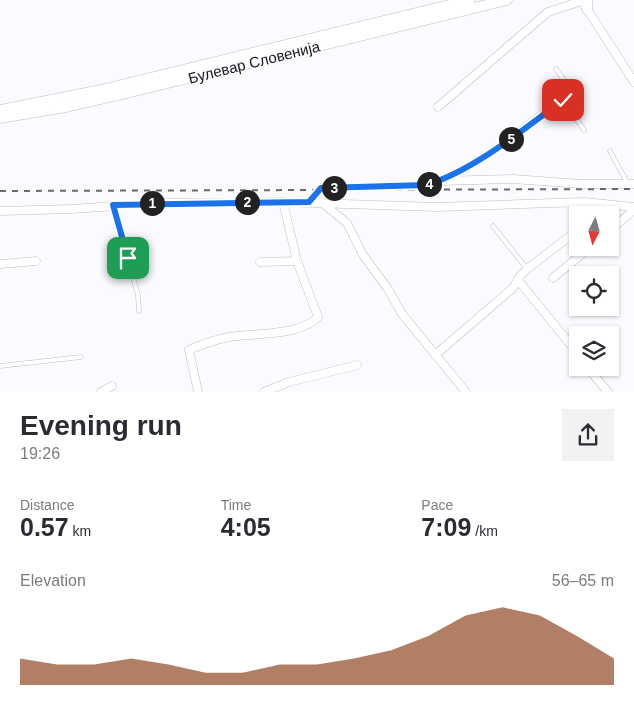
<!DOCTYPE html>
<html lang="en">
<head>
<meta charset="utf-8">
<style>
  :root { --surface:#fff; --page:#f2f2f3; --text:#2b2b33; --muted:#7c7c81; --accent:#904a24 }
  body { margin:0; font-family:Arial,sans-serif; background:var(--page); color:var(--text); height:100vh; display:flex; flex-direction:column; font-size:19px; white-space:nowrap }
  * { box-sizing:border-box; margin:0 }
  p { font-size:16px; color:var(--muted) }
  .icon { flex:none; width:28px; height:28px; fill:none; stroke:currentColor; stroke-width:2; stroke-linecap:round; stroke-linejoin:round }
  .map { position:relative; height:392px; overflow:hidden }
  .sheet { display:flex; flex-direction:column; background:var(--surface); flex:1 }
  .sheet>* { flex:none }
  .needle { width:32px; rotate:186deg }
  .buttons { position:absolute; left:569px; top:206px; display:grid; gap:10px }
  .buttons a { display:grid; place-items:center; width:50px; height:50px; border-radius:0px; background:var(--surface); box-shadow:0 1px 4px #0004; font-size:25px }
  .pin { position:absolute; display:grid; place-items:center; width:42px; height:42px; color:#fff; margin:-21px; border-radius:10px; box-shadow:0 2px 8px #0006 }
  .km { position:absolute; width:25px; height:25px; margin:-12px; border-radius:50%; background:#222; color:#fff; font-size:14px; line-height:25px; text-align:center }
  .round { display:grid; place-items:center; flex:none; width:52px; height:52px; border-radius:0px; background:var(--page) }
  .overview { display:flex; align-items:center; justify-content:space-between; height:85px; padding:0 20px }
  h1 { font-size:28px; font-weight:600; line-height:38px }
  .stats { display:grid; grid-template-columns:repeat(3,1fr); gap:8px; height:85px; padding:5px 20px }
  .stats div { display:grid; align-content:center }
  .stats b { font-size:25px; font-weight:600 }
  .stats small { font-size:14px; font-weight:400 }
  .stats p { font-size:14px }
  .chart { height:140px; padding:10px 20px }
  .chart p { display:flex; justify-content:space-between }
  .chart svg { width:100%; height:90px; margin-top:5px; fill:var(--accent); opacity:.7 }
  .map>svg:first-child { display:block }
</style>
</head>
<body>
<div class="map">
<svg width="634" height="392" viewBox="0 0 634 392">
  <rect width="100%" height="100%" fill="#fbfaff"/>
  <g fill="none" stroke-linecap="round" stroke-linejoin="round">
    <defs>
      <g id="lane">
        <polyline points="556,69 573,93"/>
        <polyline points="563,100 584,130"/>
        <polyline points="610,151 628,184"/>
        <polyline points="113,207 138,295 139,311"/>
        <polyline points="493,226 527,269"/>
        <polyline points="0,366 81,357"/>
      </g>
      <g id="street">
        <polyline points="585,6 634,82"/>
        <polyline points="438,107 548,12 582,1"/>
        <polyline points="441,181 513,179 582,184 634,184"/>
        <path d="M309,202l12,-14 105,-3c56,-16 99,-62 147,-92"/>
        <polyline points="321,202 347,223 363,255 388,289 402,314 466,392"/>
        <polyline points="0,211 71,209 158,203 283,202 437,207 584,202 634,207"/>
        <polyline points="593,215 604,204"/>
        <polyline points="610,230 634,210"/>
        <polyline points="260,262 297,261"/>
        <polyline points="0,264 36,261"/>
        <polyline points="553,278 589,248"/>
        <polyline points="518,280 578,354"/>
        <polyline points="435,355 513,288 520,276 527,269 578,230"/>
        <polyline points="588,368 608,392"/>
        <polyline points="101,392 112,386"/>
        <path d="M198,392l-9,-42c13,-6 26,-10 40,-13 24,-4 72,-1 89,-20l-21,-56 -14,-59"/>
        <polyline points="264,392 289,382 357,365"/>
      </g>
      <g id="secondary">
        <polyline points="587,0 587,9"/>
        <polyline points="0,110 101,90 470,0"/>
        <polyline points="0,118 66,107 127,93 507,0"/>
      </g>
    </defs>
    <use href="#lane" stroke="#bcbcc6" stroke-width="5"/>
    <use href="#street" stroke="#bcbcc6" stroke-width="9"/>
    <use href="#secondary" stroke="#bcbcc6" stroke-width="11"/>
    <use href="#lane" stroke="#fff" stroke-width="4"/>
    <use href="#street" stroke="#fff" stroke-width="8"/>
    <use href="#secondary" stroke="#fff" stroke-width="10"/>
    <polyline stroke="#69696d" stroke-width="2" stroke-dasharray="6 6" stroke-linecap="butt" points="0,191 634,189"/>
  </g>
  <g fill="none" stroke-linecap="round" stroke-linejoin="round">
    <defs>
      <path id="route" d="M128,258l-15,-53 196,-3 12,-14 105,-3c47,-14 98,-56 137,-85"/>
    </defs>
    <use href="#route" stroke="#fff" stroke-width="10"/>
    <use href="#route" stroke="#1a73e8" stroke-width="6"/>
  </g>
  <g text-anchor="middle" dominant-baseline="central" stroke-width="4" stroke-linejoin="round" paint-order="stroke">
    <g font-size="15" fill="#16161a" stroke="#fbfaff">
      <text transform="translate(254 62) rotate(-14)">Булевар Словенија</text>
    </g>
  </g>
</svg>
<div class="buttons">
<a><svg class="needle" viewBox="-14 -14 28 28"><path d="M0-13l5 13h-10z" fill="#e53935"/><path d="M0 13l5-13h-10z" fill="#7c7c81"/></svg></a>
<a><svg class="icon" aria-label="locate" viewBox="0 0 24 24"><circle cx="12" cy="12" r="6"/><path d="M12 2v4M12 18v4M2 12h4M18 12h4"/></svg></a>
<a><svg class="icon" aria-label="layers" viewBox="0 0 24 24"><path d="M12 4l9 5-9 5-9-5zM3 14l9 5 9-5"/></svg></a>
</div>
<div class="pin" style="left:128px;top:258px;background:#1e9e55"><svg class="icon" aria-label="arrive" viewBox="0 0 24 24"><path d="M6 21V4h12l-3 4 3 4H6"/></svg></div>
<div class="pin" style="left:563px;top:100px;background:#d93025"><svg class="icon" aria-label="check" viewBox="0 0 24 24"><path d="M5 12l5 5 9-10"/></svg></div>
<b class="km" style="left:152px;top:203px">1</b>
<b class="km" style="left:247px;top:202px">2</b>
<b class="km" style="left:334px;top:188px">3</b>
<b class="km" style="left:429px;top:184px">4</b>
<b class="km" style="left:511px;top:139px">5</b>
</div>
<section class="sheet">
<div class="overview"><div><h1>Evening run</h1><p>19:26</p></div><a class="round"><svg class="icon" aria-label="share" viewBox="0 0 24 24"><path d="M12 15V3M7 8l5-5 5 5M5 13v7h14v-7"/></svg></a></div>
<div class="stats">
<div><p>Distance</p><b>0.57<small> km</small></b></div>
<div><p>Time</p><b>4:05</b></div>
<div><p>Pace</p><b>7:09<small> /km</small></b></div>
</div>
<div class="chart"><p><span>Elevation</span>56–65 m</p>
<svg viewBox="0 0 160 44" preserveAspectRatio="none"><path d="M0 44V31L10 34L20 34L30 31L40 34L50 38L60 38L70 34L80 34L90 31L100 27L110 20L120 10L130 6L140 10L150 20L160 31V44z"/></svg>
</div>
</section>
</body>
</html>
